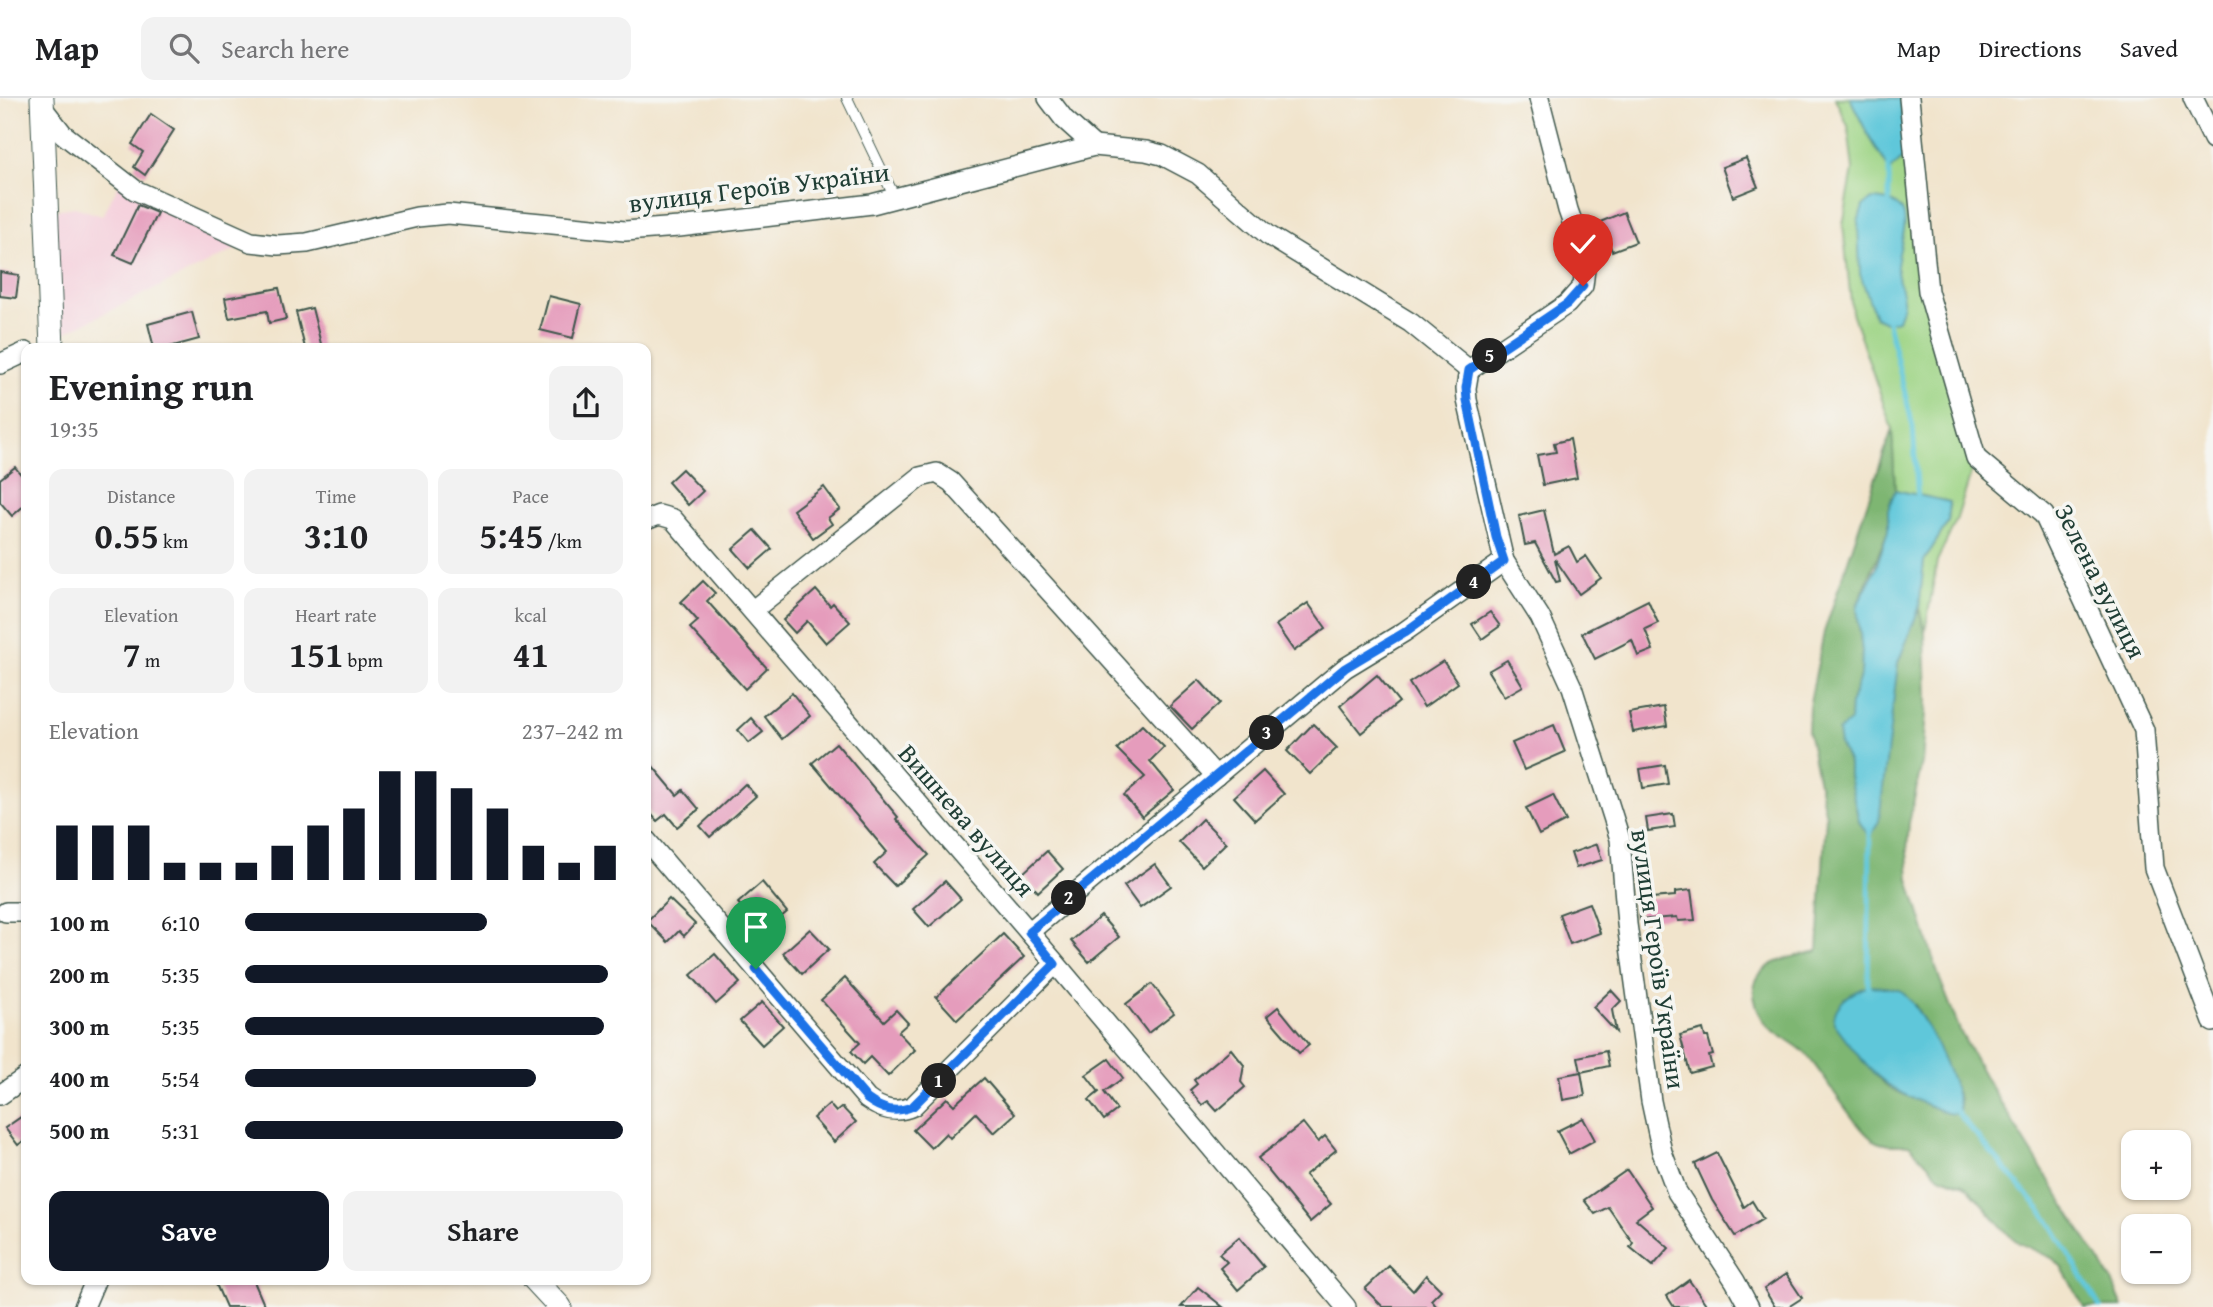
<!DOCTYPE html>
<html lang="en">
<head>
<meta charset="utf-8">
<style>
  :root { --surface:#fff; --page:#f2f2f2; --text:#202124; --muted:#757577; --line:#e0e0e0; --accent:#111827 }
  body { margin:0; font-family:"Gentium Book Plus",serif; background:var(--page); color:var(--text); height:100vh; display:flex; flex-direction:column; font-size:26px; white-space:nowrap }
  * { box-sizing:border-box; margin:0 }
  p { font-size:23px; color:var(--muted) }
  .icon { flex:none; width:38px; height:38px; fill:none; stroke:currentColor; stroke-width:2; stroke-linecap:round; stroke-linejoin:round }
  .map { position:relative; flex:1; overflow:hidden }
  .sheet { position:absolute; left:21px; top:245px; width:630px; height:942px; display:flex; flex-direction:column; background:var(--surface); border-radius:14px; box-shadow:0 2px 5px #0004 }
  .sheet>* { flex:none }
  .buttons { position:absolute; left:2121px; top:1032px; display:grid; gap:14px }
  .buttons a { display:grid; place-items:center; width:70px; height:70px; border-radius:14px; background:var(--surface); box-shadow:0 2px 5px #0004; font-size:35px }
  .pin { position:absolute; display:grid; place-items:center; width:60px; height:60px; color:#fff; margin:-72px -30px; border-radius:50% 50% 50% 0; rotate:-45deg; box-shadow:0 0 7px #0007 }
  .pin .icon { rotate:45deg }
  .km { position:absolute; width:35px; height:35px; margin:-18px; border-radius:50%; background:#222; color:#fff; font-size:19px; line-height:35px; text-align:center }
  .round { display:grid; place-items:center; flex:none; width:74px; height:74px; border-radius:14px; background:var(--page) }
  .overview { display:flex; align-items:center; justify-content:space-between; height:119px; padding:0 28px }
  h1 { font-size:38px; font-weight:700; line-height:52px }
  .figures { display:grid; grid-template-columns:repeat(3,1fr); gap:10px; height:119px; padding:7px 28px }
  .figures div { display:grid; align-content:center; border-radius:14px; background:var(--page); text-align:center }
  .figures b { font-size:35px; font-weight:700 }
  .figures small { font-size:19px; font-weight:400 }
  .figures p { font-size:19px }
  .chart { height:196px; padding:14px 28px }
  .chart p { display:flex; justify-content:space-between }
  .chart svg { width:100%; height:126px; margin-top:7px; stroke:var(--accent); stroke-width:6 }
  .primary-button { display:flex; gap:14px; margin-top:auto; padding:14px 28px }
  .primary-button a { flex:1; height:80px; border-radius:14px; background:var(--accent); color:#fff; font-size:28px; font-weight:700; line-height:80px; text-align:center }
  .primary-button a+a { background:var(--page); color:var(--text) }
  ul { padding:0 28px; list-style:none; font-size:23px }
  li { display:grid; grid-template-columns:112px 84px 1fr; align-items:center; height:52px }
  li i { height:18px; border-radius:9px; background:var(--accent) }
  header { display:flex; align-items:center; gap:42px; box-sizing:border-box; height:98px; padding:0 35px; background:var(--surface); border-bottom:2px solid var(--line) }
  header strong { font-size:33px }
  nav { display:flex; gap:38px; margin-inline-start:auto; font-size:24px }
  .search { width:490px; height:63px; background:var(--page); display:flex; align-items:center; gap:18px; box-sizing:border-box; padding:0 24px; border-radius:14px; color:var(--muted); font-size:26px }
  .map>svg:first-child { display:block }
</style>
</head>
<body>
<header>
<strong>Map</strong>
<div class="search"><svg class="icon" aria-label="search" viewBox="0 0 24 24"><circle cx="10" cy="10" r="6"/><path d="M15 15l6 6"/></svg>Search here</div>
<nav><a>Map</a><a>Directions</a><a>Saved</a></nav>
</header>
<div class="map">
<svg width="2213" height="1209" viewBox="0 0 2213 1209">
  <rect width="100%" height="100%" fill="#f6f6f2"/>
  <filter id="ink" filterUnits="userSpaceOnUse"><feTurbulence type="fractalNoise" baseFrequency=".0143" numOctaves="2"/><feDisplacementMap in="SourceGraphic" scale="14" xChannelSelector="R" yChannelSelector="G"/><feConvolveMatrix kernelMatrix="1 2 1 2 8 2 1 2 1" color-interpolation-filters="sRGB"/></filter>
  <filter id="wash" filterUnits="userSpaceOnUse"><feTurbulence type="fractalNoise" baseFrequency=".00686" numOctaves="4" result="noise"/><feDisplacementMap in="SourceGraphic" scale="28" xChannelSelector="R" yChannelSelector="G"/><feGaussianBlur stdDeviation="1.57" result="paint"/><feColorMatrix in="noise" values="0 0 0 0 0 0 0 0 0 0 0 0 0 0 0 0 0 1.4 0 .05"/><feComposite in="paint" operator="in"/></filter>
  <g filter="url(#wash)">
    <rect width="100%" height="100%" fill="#f1e4cc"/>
    <polygon fill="#f5cfdb" points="121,82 251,144 50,242 46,119 60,111 75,109 102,118"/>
    <polygon fill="#9ed485" stroke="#5e885c" stroke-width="2" points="1835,0 1909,0 1928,193 1976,360 1956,423 1937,463 1925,534 1919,510 1924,463 1948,424 1950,404 1895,392 1892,331 1852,214 1843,127 1853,72 1848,28"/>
    <path fill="#7eb672" stroke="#4e7a53" stroke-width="2" fill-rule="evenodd" d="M1892,331l3,61 -7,20v21l-31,75 5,46 -1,22 -10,28 -1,19 -10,24 9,18v13l10,45 12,17 11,-53 16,-122 21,-55 6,24 2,69 -5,61 -13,61 -2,28 2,28 30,98 22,56 26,48 125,200 11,26h-39l-23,-41 -9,-8 -33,-15 -10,-8 -39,-45 -9,-6 -22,-8 -30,-31c-10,0 -22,1 -32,-3 -19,-9 -54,-69 -71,-88 -11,-12 -28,-17 -39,-29 -7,-8 -11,-19 -13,-29 -3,-35 39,-39 64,-45l8,-135 -18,-85 1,-24 15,-75zM1915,907l21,39 23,55 1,7 -14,7 -57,-25 -19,-19z"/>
    <g fill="#5ec7da" stroke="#3e8287" stroke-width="2">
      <polygon points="1850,0 1900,0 1905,36 1902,61 1890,73 1866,33"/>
      <path d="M1872,101c51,2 28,35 25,67 -1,11 5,22 6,33 1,7 -3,15 -5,21l-11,3 -12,-6 -15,-43 -2,-52 5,-16z"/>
      <polygon points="1895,392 1950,404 1948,424 1924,463 1919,510 1898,565 1879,723 1870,740 1859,723 1849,678 1849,665 1840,647 1838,634 1850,623 1851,604 1861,576 1862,554 1857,508 1875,472 1888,433 1888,412"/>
      <path d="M1868,888c11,1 23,0 33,5 18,10 62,103 58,122 -12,3 -21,-4 -31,-8 -51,-19 -63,-40 -94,-82 -2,-19 18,-31 34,-37z"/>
    </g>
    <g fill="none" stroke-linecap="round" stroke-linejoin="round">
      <g stroke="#5ec7da" stroke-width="5">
        <polyline points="1889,109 1889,66"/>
        <polyline points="1887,220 1913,329 1918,403"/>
        <polyline points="1870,733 1868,888 1871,895"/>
        <polyline points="1955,1012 2048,1121 2100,1209"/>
      </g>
    </g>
    <g id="blocks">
      <g fill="#e59cbc">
        <polygon points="151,16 174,32 145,77 134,69 143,54 132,46"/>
        <polygon points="1746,60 1758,89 1733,99 1722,69"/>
        <polygon points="138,107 157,115 133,165 114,157"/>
        <polygon points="1624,114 1636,144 1612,153 1600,124"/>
        <polygon points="0,174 19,177 16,200 0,198"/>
        <polygon points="279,190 286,221 269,225 267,213 229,220 225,200"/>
        <polygon points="549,198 581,206 573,240 540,232"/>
        <polygon points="312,210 322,250 305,250 296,214"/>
        <polygon points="192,214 199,241 166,250 154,250 148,226"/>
        <polygon points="1570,341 1577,380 1543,387 1537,357 1556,354 1554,345"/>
        <polygon points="15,369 26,383 26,406 12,418 0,404 0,381"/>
        <polygon points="682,371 703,393 688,407 668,384"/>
        <polygon points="824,389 840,411 828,420 832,426 813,440 793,412"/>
        <polygon points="1544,412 1554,456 1569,448 1577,464 1586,458 1601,480 1579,496 1555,461 1560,483 1556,484 1535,445 1525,447 1519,418"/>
        <polygon points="755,432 772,451 750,470 733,451"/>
        <polygon points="703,483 715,495 707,503 767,570 745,591 690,530 698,523 681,504"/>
        <polygon points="816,492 830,508 833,505 850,524 826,545 807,523 795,535 783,522"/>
        <polygon points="1648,502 1658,525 1645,531 1653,552 1638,558 1632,542 1595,561 1582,535"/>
        <polygon points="1308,505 1326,530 1294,553 1276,527"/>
        <polygon points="1490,514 1500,528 1482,541 1472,526"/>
        <polygon points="1507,562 1523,588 1504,599 1488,573"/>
        <polygon points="1443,563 1458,585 1424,609 1409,585"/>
        <polygon points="1377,577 1399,604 1361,635 1340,608"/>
        <polygon points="1199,582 1220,605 1192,631 1170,608"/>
        <polygon points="792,595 810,618 782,641 764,618"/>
        <polygon points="1664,609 1667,628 1633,634 1629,615"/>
        <polygon points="751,620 763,634 749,645 738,632"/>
        <polygon points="1313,626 1337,650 1310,676 1287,653"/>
        <polygon points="1142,627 1164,649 1150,663 1174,692 1142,719 1124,697 1145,679 1117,651"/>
        <polygon points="1554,627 1565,654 1524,672 1512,645"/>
        <polygon points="836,645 898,719 896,721 929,757 895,788 874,766 887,754 812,665"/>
        <polygon points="646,660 677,697 683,692 699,711 677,729 666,716 657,723 646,710"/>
        <polygon points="1665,667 1668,686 1643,690 1640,671"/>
        <polygon points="1263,673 1284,696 1255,722 1234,699"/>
        <polygon points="745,686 756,698 710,739 700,728"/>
        <polygon points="1553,697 1566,723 1539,737 1526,710"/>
        <polygon points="1673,716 1675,729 1648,733 1646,720"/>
        <polygon points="1202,721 1226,745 1202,768 1179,744"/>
        <polygon points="1597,746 1602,762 1576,770 1571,755"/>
        <polygon points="1047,753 1063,771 1038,794 1022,776"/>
        <polygon points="1155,766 1171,788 1140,810 1124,788"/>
        <polygon points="945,783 961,801 929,829 913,811"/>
        <polygon points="762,784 787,814 763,834 738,805"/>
        <polygon points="1691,792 1695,822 1678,823 1677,819 1640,822 1639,801 1675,798 1675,794"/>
        <polygon points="669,801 695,826 684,838 679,833 668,844 647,823"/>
        <polygon points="1589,805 1600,835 1570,846 1559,816"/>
        <polygon points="1101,818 1119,839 1089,864 1071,843"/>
        <polygon points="810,831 829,851 802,876 783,855"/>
        <polygon points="1003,836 1024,859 957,922 936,899"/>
        <polygon points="715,856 740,885 716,906 691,877"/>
        <polygon points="845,880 884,923 896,912 908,925 898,934 915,952 888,978 870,959 863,966 851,953 860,945 821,902"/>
        <polygon points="1152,886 1174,915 1148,935 1126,906"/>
        <polygon points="1611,892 1621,903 1612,912 1616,934 1593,909"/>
        <polygon points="762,904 783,928 762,947 740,923"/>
        <polygon points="1278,909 1309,947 1299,955 1267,918"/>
        <polygon points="1703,931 1705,939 1708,939 1713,957 1709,958 1712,969 1690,975 1680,937"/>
        <polygon points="1231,951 1244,967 1241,984 1245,989 1217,1013 1208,1003 1202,1007 1190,992 1197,986 1194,982"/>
        <polygon points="1606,953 1609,968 1581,974 1578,959"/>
        <polygon points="1109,961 1123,980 1104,994 1117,1012 1104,1022 1089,1002 1099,994 1086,977"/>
        <polygon points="1581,974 1585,998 1563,1002 1559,978"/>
        <polygon points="984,980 1015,1016 994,1035 976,1015 950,1040 946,1035 931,1050 913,1032 947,1000 954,1007"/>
        <polygon points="829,1006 836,1014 842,1009 856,1024 834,1044 813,1020"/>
        <polygon points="21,1019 26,1026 26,1041 18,1047 5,1030"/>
        <polygon points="1583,1020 1595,1042 1569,1056 1557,1033"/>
        <polygon points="1303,1025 1318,1044 1325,1038 1336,1052 1305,1077 1331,1106 1310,1124 1258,1060"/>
        <polygon points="1717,1055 1744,1109 1752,1103 1763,1121 1735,1138 1712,1102 1695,1066"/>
        <polygon points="1627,1072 1652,1109 1636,1121 1669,1150 1653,1168 1630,1149 1633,1145 1608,1109 1595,1116 1584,1102"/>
        <polygon points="1239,1139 1264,1169 1238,1192 1220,1170 1227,1164 1219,1156"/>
        <polygon points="1389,1168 1413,1193 1426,1177 1441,1192 1431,1202 1437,1209 1383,1209 1365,1191"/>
        <polygon points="1786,1176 1802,1200 1788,1209 1775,1209 1764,1191"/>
        <polygon points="222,1181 253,1181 265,1209 226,1209 215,1184"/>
        <polygon points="1689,1182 1708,1209 1674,1209 1667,1198"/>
        <polygon points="1198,1189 1223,1209 1181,1209"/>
      </g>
    </g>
  </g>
  <g filter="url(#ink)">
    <use href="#blocks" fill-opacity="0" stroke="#3e564b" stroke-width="2"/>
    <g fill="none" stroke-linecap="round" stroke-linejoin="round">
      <defs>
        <polyline id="service" points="847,0 895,100"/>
        <g id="minor">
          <polyline points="1048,0 1064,21 1094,48"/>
          <polyline points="1909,0 1928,193 1976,360 2044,417 2144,632 2154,770 2213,924"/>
          <polyline points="2193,0 2213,41"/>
          <polyline points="42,9 63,36 135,92 251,144 278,147 307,145 417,119 448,116 625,133 679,129 872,106 1094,48 1146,53 1162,57 1198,76 1268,137 1411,225 1469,272 1466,290 1467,302 1504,463 1540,519 1572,589 1620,741 1627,826 1651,1003 1662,1054 1677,1094 1735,1183 1749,1209"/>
          <polyline points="0,266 26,254"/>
          <polyline points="1469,272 1567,206 1583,188 1585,171 1579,143 1568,112 1539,0"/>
          <polyline points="646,422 659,417 673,421 1029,834 1346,1209"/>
          <polyline points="753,512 920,379 937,375 951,384 1216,678"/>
          <path d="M646,742l221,259c15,11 29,15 46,7l142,-142"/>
          <polyline points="6,814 26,814"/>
          <polyline points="1029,834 1345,570 1404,534 1504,463"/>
          <polyline points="0,997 26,979"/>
          <polyline points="84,1209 96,1181"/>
        </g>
        <g id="tertiary">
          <polyline points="42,0 52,250"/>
          <polyline points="534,1181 560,1209"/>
        </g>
      </defs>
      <use href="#service" stroke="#3e564b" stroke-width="12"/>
      <use href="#minor" stroke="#3e564b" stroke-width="22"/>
      <use href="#tertiary" stroke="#3e564b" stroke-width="25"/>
      <use href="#service" stroke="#fff" stroke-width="10"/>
      <use href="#minor" stroke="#fff" stroke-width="19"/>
      <use href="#tertiary" stroke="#fff" stroke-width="23"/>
    </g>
  </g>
  <g fill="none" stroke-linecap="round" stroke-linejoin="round" filter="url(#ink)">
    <defs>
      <path id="route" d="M756,871l111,130c15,11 29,15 46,7l142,-142 -26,-32 316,-264 60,-36 99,-71 -8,-24 -29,-137 -1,-12 3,-18 98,-66 16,-18"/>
    </defs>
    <use href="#route" stroke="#fff" stroke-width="14"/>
    <use href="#route" stroke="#1a73e8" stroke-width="9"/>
  </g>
  <g text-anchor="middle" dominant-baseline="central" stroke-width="7" stroke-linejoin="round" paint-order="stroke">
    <g font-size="26" fill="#1f3d34" stroke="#f6f6f2">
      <text transform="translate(759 89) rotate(-7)">вулиця Героїв України</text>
      <text transform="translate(2101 483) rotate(63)">Зелена вулиця</text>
      <text transform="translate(967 722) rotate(49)">Вишнева вулиця</text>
      <text transform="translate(1659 861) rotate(82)">вулиця Героїв України</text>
    </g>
  </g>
</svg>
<div class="buttons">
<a>+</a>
<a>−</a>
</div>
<div class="pin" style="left:756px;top:871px;background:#1e9e55"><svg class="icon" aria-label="arrive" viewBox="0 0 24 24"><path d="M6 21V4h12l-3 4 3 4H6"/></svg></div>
<div class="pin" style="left:1583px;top:188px;background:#d93025"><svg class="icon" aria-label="check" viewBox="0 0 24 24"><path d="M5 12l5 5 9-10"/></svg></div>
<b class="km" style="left:939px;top:983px">1</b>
<b class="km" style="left:1069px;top:800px">2</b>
<b class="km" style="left:1267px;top:635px">3</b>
<b class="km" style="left:1474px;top:484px">4</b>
<b class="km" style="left:1490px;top:258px">5</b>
<section class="sheet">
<div class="overview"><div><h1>Evening run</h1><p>19:35</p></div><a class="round"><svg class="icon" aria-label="share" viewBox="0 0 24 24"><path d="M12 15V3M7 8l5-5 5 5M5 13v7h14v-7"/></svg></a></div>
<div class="figures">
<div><p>Distance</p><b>0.55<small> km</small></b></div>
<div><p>Time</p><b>3:10</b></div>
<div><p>Pace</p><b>5:45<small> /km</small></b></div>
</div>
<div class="figures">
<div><p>Elevation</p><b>7<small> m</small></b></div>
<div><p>Heart rate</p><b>151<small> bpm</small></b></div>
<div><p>kcal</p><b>41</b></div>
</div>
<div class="chart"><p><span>Elevation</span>237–242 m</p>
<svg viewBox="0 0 160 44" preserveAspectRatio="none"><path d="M5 44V25M15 44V25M25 44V25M35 44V38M45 44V38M55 44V38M65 44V32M75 44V25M85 44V19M95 44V6M105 44V6M115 44V12M125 44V19M135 44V32M145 44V38M155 44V32"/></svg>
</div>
<ul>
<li><b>100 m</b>6:10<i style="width:64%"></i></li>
<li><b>200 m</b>5:35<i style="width:96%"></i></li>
<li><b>300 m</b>5:35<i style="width:95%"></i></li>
<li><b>400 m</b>5:54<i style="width:77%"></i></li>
<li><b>500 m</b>5:31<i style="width:100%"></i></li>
</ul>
<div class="primary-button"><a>Save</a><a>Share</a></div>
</section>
</div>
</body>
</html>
